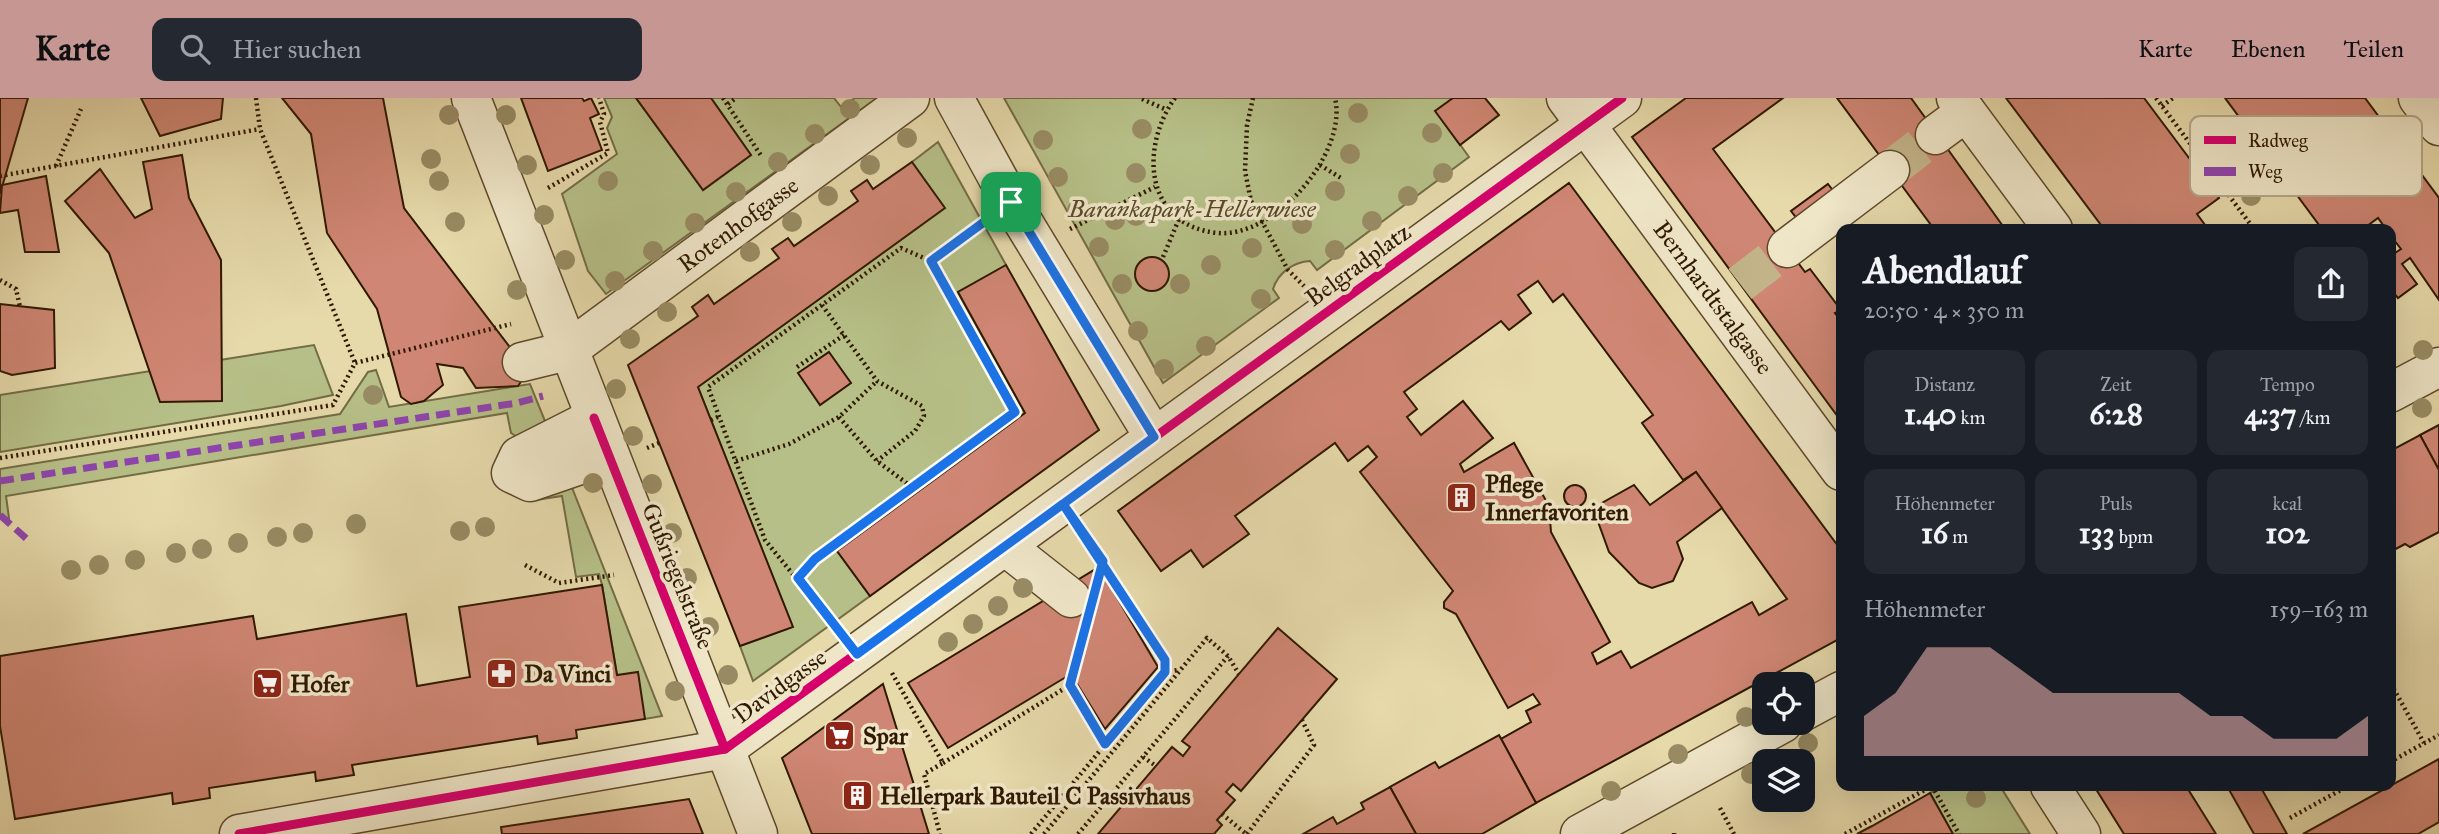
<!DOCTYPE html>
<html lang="de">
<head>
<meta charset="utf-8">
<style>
  :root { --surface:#171b24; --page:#242831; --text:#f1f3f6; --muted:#9ea1a6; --accent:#c59692 }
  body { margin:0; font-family:"IM FELL Great Primer",serif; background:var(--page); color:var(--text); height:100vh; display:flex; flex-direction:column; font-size:26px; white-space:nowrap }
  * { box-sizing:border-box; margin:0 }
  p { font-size:23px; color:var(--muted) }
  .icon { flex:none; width:38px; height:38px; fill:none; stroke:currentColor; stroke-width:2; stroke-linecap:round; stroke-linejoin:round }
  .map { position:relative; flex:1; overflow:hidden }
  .sheet { position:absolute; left:1836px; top:126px; width:560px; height:567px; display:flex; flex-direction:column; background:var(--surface); border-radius:14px; box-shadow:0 7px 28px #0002 }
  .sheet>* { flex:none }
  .controls { position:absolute; left:1752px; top:574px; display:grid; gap:14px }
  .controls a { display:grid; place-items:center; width:63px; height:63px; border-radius:14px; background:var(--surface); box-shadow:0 7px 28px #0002; font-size:35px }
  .pin { position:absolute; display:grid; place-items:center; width:60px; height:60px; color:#fff; margin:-30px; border-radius:14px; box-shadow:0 4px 10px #0006 }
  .round { display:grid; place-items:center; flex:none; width:74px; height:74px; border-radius:14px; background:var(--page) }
  .summary { display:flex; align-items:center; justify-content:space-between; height:119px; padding:0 28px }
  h1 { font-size:38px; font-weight:700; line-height:52px }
  .stats { display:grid; grid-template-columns:repeat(3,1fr); gap:10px; height:119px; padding:7px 28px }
  .stats div { display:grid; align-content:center; border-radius:14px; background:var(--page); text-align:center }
  .stats b { font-size:30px; font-weight:700 }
  .stats small { font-size:19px; font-weight:400 }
  .stats p { font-size:19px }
  .chart { height:196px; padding:14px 28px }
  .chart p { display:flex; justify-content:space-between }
  .chart svg { width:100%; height:126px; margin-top:7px; fill:var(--accent); opacity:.7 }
  header { display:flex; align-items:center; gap:42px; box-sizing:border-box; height:98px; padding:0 35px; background:var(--accent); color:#111 }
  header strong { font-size:33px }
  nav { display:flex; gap:38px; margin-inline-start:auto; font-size:24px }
  .search { width:490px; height:63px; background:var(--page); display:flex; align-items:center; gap:18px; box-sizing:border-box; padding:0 24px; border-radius:14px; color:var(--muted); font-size:26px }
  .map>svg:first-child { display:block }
</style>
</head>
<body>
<header>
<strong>Karte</strong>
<div class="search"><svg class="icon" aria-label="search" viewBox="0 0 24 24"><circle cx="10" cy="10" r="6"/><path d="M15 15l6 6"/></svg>Hier suchen</div>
<nav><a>Karte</a><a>Ebenen</a><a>Teilen</a></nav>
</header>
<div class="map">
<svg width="2439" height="736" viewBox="0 0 2439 736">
  <rect width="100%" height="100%" fill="#e6d9aa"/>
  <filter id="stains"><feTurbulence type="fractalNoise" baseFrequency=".00286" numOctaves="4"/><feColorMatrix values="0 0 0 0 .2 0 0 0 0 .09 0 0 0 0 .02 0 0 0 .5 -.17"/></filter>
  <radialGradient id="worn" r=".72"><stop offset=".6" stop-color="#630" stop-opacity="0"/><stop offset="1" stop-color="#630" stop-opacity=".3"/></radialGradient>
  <g fill="#b6bf87" stroke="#736c44" stroke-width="2">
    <polygon points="604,0 636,0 703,92 751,57 711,0 834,0 841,9 855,0 877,0 606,196 588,173 562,96 617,56 607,30 612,19"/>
    <path d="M1004,0h449l-17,13 33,46 -152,113 -7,-9c-17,1 -32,12 -37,28l6,9 -116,85z"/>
    <polygon points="938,44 1006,167 958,195 1025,315 837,453 870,498 753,583 740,548 792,529 698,289 944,110 912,64"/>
    <polygon points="314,247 333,297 281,308 0,354 0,297"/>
    <polygon points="376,272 389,309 530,286 547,328 517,339 511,335 507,315 6,398 9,420 0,421 0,371 340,316 368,274"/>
    <polygon points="569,382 662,618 645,621 617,577 602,487 599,476 576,479 562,398 536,402 537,396"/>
    <polygon points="1944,688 2000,688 2030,736 1953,736 1930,695"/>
  </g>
  <g fill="#cf8674" stroke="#301901" stroke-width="2" fill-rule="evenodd">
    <polygon points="0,0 28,0 0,96"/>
    <polygon points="141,0 223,0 221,21 160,38"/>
    <polygon points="282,0 383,0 404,110 528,273 518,288 476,290 463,270 437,266 443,287 424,303 411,306 401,299 377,211 327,135 311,36"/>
    <polygon points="521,0 582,0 584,3 591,0 599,16 590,20 602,52 548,73"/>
    <polygon points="636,0 711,0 751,57 703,92"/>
    <polygon points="1453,0 1485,0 1499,17 1460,47 1435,13"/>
    <polygon points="1686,0 1783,0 1713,51 1805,174 1810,171 1841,212 1835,215 1841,223 1841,323 1632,39"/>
    <polygon points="1837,0 1911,0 2005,131 1934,131"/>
    <polygon points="2006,0 2144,0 2219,100 2197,116 2208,131 2104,131"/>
    <polygon points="2225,0 2365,0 2439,100 2439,202 2410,160 2402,166 2417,186 2398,200 2390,190 2390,148 2395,155 2401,151 2390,137 2390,131 2386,131 2378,120 2363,131 2322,131"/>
    <polygon points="182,57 189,100 221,162 222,303 160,304 109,155 65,103 100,71 135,120 152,111 143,64"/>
    <polygon points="912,64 945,110 698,289 793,529 740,548 628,267 698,218 692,209 708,197 714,206 779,160 772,151 788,140 794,148 858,103 851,93 867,82 873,91"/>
    <polygon points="46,78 59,154 25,154 18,112 0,115 2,87"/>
    <path d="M1569,85l272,367v88l-305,165 -35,-64 30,-17 -5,-11 14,-7 -7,-10 -25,14 -52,-94 -12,-6v-6l9,-11 -93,-119 17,-15 -9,-11 -20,15 -13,-18 -100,73 14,18 -46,33 -12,-17 -30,21 -43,-60zM1538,183l15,21 10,-8 90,121 -11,8 41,57 13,-8 91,127 -28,16 -7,-13 -121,66 -10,-17 -24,13 -5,-11 18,-11 -59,-110 -2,-26 -35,-63 -50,29 -4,-8 33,-26 -30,-37 -42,34 -14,-18 10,-8 -13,-17 97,-71 8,9 22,-17 -13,-18z"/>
    <polygon points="1828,86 1835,95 1798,122 1791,113"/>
    <circle cx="1152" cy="176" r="17"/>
    <polygon points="1006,167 1099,332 870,498 837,453 1025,315 958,194"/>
    <polygon points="0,206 54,212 55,270 12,277 0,273"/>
    <polygon points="829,254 851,285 820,307 798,275"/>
    <polygon points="2439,327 2439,372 2420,337"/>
    <polygon points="2420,337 2439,372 2439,434 2410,449 2405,446 2390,454 2390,353"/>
    <polygon points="1696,374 1722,410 1677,444 1683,461 1673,483 1652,490 1639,485 1609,454 1593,410 1634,387 1650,407"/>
    <circle cx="1575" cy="398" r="11"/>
    <polygon points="1099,469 1158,569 1105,631 1071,576 948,650 908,585"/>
    <polygon points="602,487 617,577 638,574 645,621 576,632 577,640 538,646 537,638 352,667 354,677 316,683 315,674 209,690 210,700 173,706 172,695 15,721 0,628 0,558 253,518 257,541 406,516 417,588 470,579 459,509"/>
    <polygon points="1278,530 1337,581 1241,693 1233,686 1226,694 1235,702 1217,722 1222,727 1214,736 1098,736 1172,649 1183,658 1190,649 1182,643"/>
    <polygon points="883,586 929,736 812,736 782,660"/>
    <polygon points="1499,637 1536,705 1482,736 1416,736 1390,689 1435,664 1439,670"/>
    <polygon points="2439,661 2439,724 2418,736 2303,736"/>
    <polygon points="2094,688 2186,688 2216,736 2124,736"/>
    <polygon points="2227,688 2260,688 2287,736 2254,736"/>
    <polygon points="1390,689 1416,736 1303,736 1333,719 1337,726 1364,711 1361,705"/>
    <polygon points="1930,695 1953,736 1857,736 1872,728"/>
    <polygon points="689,701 703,736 502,736 501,729"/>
  </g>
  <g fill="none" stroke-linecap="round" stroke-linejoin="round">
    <g stroke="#c2b388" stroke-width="38" stroke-dasharray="38 19" stroke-linecap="butt">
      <polyline points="1890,72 1935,37"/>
      <polyline points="1740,186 1787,150"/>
    </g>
    <defs>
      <g id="minor">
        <polyline points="471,0 758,736"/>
        <polyline points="954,0 1011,104 1154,339"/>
        <path id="s1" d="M1566,0l275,373"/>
        <polyline points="1956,0 2053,131"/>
        <polyline points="2418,0 2439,28"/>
        <polyline points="1935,37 1966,14"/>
        <polyline points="1787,150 1890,72"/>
        <path id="s2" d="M522,264l45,-11 343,-253"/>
        <polyline points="2390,295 2439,269"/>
        <polyline points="594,320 519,358 511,375 530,384 609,357"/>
        <polyline points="1005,448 1071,500"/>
        <polyline points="1802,614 1841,593"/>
        <polyline points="2050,688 2081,736"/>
        <polyline points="239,736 725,651 1622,0"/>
        <polyline points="1580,736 1783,625"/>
      </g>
    </defs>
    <use href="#minor" stroke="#5e492b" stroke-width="41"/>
    <g stroke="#301901" stroke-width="4.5" stroke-dasharray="2 3.5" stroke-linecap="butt">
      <polyline points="256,0 260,31 355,265"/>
      <polyline points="723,0 762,59"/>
      <path d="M1175,0c-36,50 -30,128 43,135 57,5 130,-80 117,-135"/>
      <polyline points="1253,0 1247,27 1245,73 1251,103 1288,172 1304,188"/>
      <polyline points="2156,0 2254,131"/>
      <polyline points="1142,1 1167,12"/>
      <polyline points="728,6 736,0"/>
      <polyline points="2162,8 2173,0"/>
      <polyline points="1320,67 1341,80"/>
      <polyline points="56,68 81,11"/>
      <polyline points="0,78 260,31"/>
      <polyline points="548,90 608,55 600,24 604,16 599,0"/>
      <polyline points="1070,131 1155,89"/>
      <polyline points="1163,159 1179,121"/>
      <polyline points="0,182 16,191 20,209"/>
      <polyline points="822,207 877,283 922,308 924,318 915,333 877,363"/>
      <polyline points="797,269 844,237"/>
      <polyline points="839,319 877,363 913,390"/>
      <polyline points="711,322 720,318"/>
      <polyline points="647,350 659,345"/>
      <polyline points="0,360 333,307 355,265 511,226"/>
      <polyline points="736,363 789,346 839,319 877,283"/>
      <polyline points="1083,434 1165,562 1165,574"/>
      <polyline points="525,467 559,485 614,477"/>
      <polyline points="1100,476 1103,463"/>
      <polyline points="798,480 815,461 1015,314 931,163 982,125"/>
      <polyline points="835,528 765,442 708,289 901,150 931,163"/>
      <polyline points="892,575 943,665 924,676 940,736"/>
      <polyline points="2391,586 2424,645"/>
      <polyline points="1070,587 1105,646"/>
      <polyline points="1143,659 1156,668"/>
      <polyline points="2390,664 2439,637"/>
      <polyline points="943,665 1070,587 1085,532"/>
      <polyline points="1932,688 1959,736"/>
      <polyline points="1720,710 1734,736"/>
      <polyline points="1222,716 1245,735"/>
      <polyline points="2290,720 2348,688"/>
      <polyline points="1674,735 1674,736"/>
      <polyline points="1031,736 1165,574 1178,572"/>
      <polyline points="1044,736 1207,540 1228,558 1239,576"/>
      <polyline points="1078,736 1228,558"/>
      <polyline points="1247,736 1314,647 1302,622"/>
      <polyline points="1845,736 1932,688"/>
    </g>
    <use href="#minor" stroke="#efe6c8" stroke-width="38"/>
    <g stroke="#8e44ad" stroke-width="7" stroke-dasharray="14 7" stroke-linecap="butt">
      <polyline points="0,383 517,305 543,298"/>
      <polyline points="0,417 28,442"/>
    </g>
    <defs>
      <g id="cycleway">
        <polyline points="594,320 725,651"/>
        <polyline points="239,736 725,651 1622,0"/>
      </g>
    </defs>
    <use href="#cycleway" stroke="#efe6c8" stroke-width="13"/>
    <use href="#cycleway" stroke="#d6006c" stroke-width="9"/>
  </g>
  <g fill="#988b63">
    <circle cx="850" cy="11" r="10"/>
    <circle cx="1358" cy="15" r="10"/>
    <circle cx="449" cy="17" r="10"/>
    <circle cx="506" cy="17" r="10"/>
    <circle cx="1142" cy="31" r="10"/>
    <circle cx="1432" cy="35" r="10"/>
    <circle cx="815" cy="36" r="10"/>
    <circle cx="907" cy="40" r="10"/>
    <circle cx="1043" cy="42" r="10"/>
    <circle cx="1350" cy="56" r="10"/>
    <circle cx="431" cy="61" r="10"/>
    <circle cx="778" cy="64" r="10"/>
    <circle cx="527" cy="67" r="10"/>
    <circle cx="870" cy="67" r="10"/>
    <circle cx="1136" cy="75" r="10"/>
    <circle cx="1443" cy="75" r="10"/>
    <circle cx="1058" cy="79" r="10"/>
    <circle cx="439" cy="83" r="10"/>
    <circle cx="608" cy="83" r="10"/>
    <circle cx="1335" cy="93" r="10"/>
    <circle cx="736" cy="94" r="10"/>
    <circle cx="828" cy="98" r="10"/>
    <circle cx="1408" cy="98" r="10"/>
    <circle cx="2251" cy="98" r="10"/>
    <circle cx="1077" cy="112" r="10"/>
    <circle cx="544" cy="117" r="10"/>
    <circle cx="1136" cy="118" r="10"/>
    <circle cx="1115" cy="122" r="10"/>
    <circle cx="1372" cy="123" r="10"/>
    <circle cx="455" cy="124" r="10"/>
    <circle cx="792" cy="124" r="10"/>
    <circle cx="695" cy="125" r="10"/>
    <circle cx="1302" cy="126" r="10"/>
    <circle cx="1099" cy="149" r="10"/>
    <circle cx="1252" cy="150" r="10"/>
    <circle cx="1335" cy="152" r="10"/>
    <circle cx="653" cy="153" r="10"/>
    <circle cx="750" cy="154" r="10"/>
    <circle cx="565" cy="162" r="10"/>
    <circle cx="1211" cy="167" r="10"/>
    <circle cx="615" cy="183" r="10"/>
    <circle cx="1122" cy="186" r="10"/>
    <circle cx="1180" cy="186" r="10"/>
    <circle cx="517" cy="192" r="10"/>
    <circle cx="1261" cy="201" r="10"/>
    <circle cx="667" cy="214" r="10"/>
    <circle cx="1138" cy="233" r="10"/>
    <circle cx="630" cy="241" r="10"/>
    <circle cx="1206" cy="248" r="10"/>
    <circle cx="2423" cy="252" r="10"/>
    <circle cx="1164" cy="271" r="10"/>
    <circle cx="616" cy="291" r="10"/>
    <circle cx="373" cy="297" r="10"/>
    <circle cx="2422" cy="310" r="10"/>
    <circle cx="633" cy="338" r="10"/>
    <circle cx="593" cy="385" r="10"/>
    <circle cx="652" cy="386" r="10"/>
    <circle cx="356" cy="426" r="10"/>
    <circle cx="485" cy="429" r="10"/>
    <circle cx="460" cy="433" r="10"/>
    <circle cx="303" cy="435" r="10"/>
    <circle cx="672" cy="435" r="10"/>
    <circle cx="277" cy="439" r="10"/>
    <circle cx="238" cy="445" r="10"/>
    <circle cx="202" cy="451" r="10"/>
    <circle cx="176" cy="455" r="10"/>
    <circle cx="135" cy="462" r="10"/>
    <circle cx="99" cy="467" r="10"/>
    <circle cx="71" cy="472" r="10"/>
    <circle cx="687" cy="480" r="10"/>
    <circle cx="1023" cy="490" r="10"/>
    <circle cx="998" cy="508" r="10"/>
    <circle cx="973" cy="526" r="10"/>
    <circle cx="709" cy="529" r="10"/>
    <circle cx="948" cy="544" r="10"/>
    <circle cx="728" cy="577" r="10"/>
    <circle cx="675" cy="593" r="10"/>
    <circle cx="1746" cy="619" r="10"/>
    <circle cx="1808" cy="645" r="10"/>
    <circle cx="1678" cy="656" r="10"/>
    <circle cx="1751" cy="676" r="10"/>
    <circle cx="1611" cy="693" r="10"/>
    <circle cx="1976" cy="700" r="10"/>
  </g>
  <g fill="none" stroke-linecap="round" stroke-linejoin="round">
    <defs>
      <polyline id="route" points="1011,104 931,163 1015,314 815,461 798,480 857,556 1063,406 1165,562 1165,574 1105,646 1070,587 1103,463 1063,406 1154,339 1011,104"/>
    </defs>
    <use href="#route" stroke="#fff" stroke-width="14"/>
    <use href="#route" stroke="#1a73e8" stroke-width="9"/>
  </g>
  <defs>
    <symbol id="building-square" viewBox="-11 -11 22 22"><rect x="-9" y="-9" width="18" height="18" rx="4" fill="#8f2418" stroke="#efe6c8"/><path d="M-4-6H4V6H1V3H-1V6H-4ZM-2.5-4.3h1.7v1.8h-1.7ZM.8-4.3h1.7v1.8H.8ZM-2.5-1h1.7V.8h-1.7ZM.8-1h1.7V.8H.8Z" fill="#fff"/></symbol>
    <symbol id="pharmacy-square" viewBox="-11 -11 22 22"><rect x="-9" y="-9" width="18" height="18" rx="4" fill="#8f2418" stroke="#efe6c8"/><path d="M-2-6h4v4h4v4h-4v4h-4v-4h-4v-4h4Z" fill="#fff"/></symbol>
    <symbol id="supermarket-square" viewBox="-11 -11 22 22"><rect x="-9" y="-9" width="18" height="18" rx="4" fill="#8f2418" stroke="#efe6c8"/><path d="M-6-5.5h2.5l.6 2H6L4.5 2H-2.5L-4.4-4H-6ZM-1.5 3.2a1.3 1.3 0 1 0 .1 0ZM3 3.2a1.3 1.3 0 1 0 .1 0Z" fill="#fff"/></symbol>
  </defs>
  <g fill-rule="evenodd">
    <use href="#building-square" x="1444" y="382" width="35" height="35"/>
    <use href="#pharmacy-square" x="484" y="558" width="35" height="35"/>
    <use href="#supermarket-square" x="250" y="568" width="35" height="35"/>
    <use href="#supermarket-square" x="822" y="620" width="35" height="35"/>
    <use href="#building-square" x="840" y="680" width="35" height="35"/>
  </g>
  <g text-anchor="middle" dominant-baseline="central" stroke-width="7" stroke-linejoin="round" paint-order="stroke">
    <g font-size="24" font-style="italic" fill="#584b29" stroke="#efe6c8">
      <text x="1192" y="111">Barankapark-Hellerwiese</text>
    </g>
    <g font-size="24" fill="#301901" stroke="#efe6c8">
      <text stroke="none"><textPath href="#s2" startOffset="259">Rotenhofgasse</textPath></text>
      <text transform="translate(1358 167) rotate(-36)">Belgradplatz</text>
      <text stroke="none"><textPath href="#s1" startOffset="248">Bernhardtstalgasse</textPath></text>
      <text transform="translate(678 478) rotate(68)">Gußriegelstraße</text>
      <text transform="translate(780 588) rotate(-36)">Davidgasse</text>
    </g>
    <g font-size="24" font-weight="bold" fill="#301901" stroke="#efe6c8" text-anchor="start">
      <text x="1485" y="386">Pflege<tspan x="1485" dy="28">Innerfavoriten</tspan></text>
      <text x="524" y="576">Da Vinci</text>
      <text x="290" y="586">Hofer</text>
      <text x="863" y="638">Spar</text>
      <text x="880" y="698">Hellerpark Bauteil C Passivhaus</text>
    </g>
  </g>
  <rect x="2190" y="18" width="232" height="80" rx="10" fill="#efe6c8" stroke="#b6a88c" stroke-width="2"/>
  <rect x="2204" y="38" width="32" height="8" fill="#d6006c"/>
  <rect x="2204" y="69" width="32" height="9" fill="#8e44ad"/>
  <g font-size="19" fill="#301901">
    <text x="2248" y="49">Radweg</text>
    <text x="2248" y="80">Weg</text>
  </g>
  <rect width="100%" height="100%" filter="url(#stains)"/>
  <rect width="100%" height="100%" fill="url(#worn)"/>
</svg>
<div class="controls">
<a><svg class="icon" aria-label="locate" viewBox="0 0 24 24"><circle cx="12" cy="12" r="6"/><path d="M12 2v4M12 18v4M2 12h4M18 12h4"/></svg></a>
<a><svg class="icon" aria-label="layers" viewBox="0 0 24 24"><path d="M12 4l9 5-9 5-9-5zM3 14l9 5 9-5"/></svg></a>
</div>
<div class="pin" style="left:1011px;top:104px;background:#1e9e55"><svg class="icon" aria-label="arrive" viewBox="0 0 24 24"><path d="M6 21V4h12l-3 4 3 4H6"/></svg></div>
<section class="sheet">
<div class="summary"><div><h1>Abendlauf</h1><p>20:50 · 4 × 350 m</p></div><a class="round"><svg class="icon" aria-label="share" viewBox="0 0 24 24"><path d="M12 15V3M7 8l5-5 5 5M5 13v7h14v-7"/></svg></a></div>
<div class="stats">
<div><p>Distanz</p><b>1.40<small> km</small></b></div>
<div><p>Zeit</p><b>6:28</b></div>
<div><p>Tempo</p><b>4:37<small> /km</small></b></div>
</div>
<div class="stats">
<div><p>Höhenmeter</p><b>16<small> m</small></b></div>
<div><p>Puls</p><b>133<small> bpm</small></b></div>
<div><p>kcal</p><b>102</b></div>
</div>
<div class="chart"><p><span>Höhenmeter</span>159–163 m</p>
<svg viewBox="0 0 160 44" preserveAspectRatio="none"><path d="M0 44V30L10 22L20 6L30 6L40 6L50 14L60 22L70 22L80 22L90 22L100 22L110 30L120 30L130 38L140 38L150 38L160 30V44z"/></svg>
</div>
</section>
</div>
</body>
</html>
